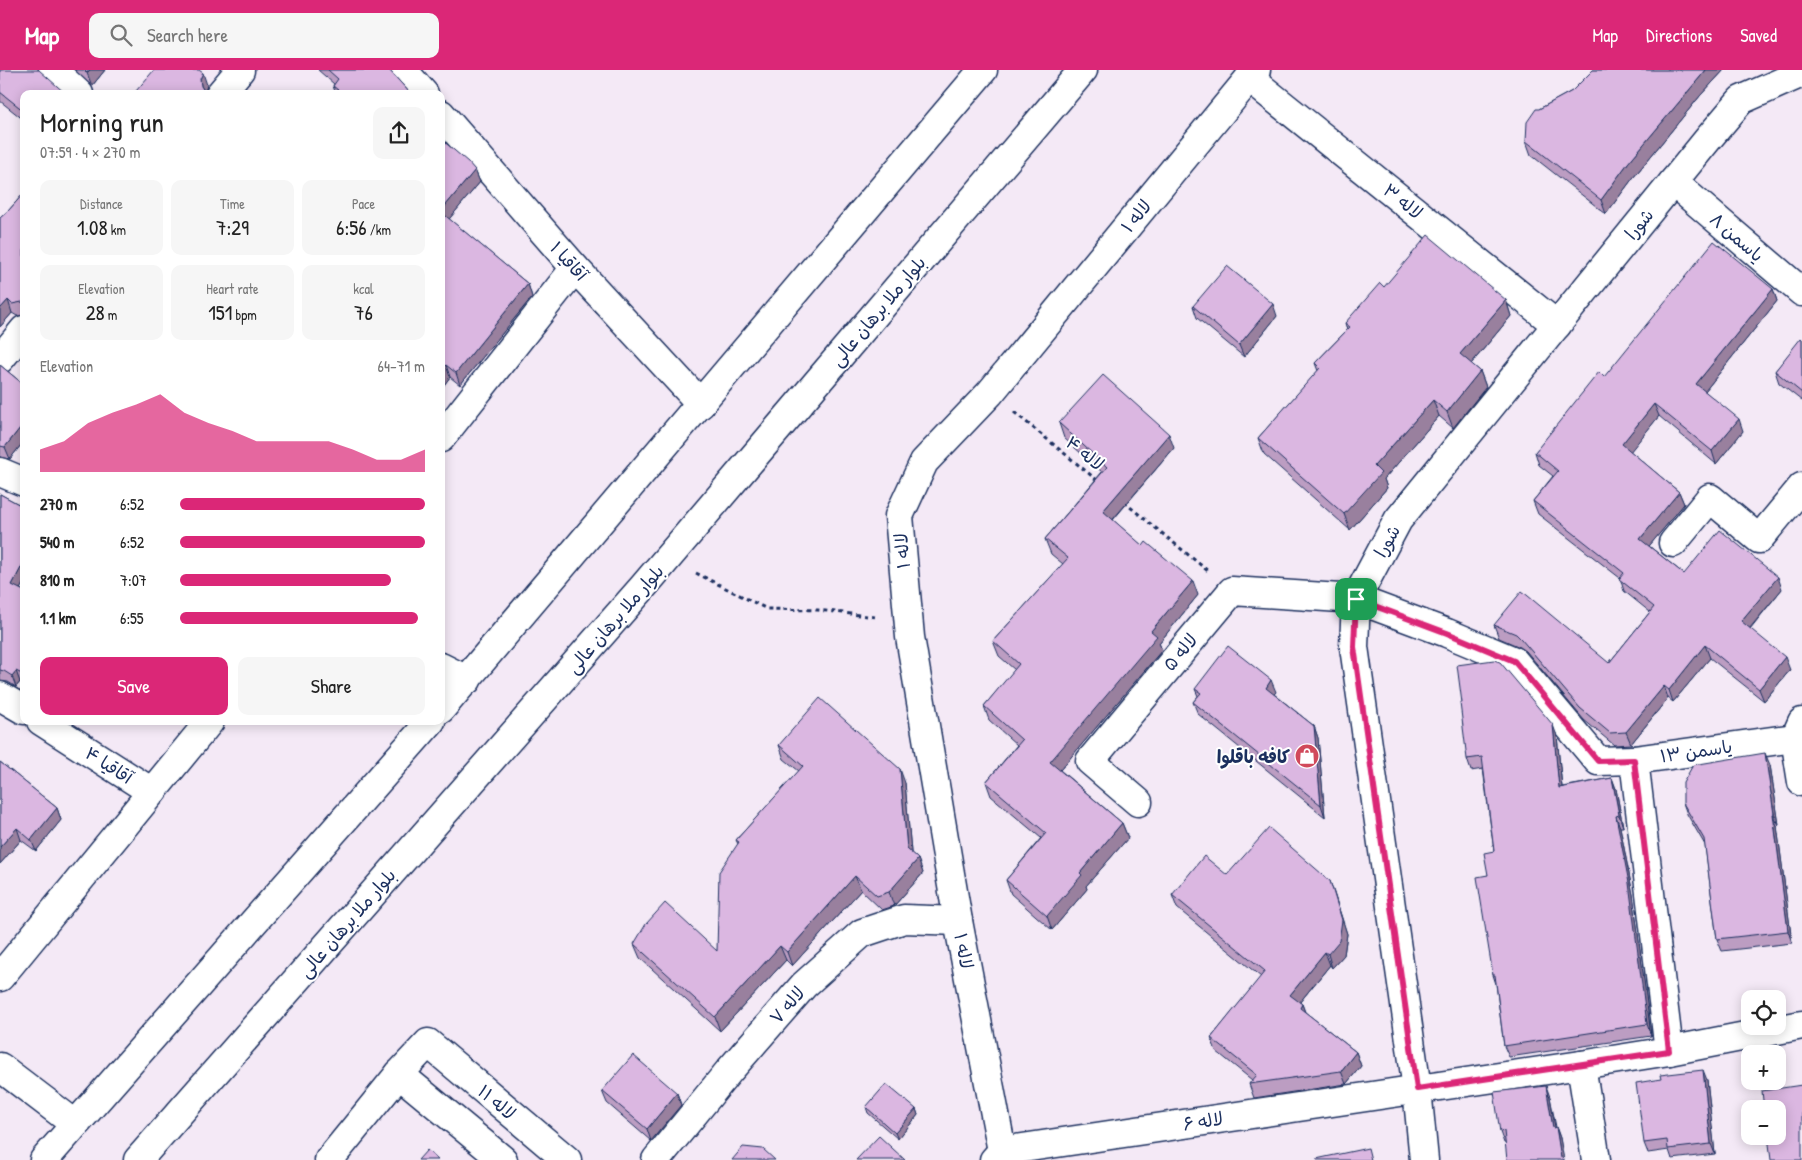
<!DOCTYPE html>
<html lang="en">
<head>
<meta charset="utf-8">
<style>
  :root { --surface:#fff; --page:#f6f6f6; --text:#222; --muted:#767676; --accent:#db2777 }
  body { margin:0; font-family:"Patrick Hand","Playpen Sans Arabic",sans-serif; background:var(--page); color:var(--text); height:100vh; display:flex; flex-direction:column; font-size:19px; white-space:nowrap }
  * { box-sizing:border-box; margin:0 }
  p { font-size:16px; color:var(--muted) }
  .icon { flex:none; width:28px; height:28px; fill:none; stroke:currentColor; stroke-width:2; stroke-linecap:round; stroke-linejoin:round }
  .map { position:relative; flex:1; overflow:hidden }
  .side { position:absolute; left:20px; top:20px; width:425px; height:635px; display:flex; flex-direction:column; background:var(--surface); border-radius:10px; box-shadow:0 2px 12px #0003 }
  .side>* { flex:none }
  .tools { position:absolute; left:1741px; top:920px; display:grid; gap:10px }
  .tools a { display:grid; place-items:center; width:45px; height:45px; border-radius:10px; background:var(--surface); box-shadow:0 2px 12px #0003; font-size:25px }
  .pin { position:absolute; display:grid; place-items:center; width:42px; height:42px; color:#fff; margin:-21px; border-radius:10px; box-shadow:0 2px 8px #0006 }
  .round { display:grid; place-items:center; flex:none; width:52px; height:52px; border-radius:10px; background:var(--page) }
  .summary { display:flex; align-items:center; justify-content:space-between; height:85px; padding:0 20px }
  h1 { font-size:28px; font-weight:600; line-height:38px }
  .metrics { display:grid; grid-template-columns:repeat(3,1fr); gap:8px; height:85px; padding:5px 20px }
  .metrics div { display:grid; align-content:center; border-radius:10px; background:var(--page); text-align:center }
  .metrics b { font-size:21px; font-weight:600 }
  .metrics small { font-size:14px; font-weight:400 }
  .metrics p { font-size:14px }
  .chart { height:140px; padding:10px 20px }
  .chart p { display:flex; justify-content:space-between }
  .chart svg { width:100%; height:90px; margin-top:5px; fill:var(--accent); opacity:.7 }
  .primary-button { display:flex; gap:10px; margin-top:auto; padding:10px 20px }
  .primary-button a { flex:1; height:58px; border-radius:10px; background:var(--accent); color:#fff; font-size:20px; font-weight:600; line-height:58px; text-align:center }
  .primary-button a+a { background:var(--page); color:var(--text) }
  ul { padding:0 20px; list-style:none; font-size:16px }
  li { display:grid; grid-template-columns:80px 60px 1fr; align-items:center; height:38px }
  li i { height:12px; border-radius:6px; background:var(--accent) }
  header { display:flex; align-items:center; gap:30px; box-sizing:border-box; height:70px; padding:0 25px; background:var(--accent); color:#fff }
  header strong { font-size:24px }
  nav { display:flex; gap:28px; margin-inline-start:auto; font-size:18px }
  .search { width:350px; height:45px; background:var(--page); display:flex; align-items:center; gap:12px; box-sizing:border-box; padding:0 18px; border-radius:10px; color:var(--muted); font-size:19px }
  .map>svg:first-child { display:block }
</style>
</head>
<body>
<header>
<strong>Map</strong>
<div class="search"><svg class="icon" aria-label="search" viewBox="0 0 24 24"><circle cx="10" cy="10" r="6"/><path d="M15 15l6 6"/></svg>Search here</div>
<nav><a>Map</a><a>Directions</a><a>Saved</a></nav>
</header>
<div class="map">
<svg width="1802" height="1090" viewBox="0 0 1802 1090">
  <rect width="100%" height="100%" fill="#f4e9f6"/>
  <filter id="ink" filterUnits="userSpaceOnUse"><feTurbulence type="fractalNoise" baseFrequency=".02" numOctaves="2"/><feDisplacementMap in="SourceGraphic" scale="10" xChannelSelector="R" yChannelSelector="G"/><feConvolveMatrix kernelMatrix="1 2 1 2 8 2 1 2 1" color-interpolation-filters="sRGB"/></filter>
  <g filter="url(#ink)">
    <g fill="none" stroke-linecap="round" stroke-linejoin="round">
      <defs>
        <g id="street">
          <polyline points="53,0 79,24"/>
          <polyline points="403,0 424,24"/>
          <polyline points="1249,8 1557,255"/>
          <polyline points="220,24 240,0"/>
          <polyline points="441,44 575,198 701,334"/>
          <polyline points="1673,112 1802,222"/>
          <polyline points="0,289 24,260"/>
          <polyline points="441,368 575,198"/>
          <polyline points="0,402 24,412"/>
          <polyline points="1673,473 1710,428 1759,469 1802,417"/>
          <polyline points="441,597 467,610"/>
          <polyline points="0,626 24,640"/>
          <polyline points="41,651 152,722"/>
          <polyline points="1634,690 1669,981"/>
          <polyline points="1138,732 1090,691 1232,521 1356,529 1447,563 1514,591 1598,691 1634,690 1795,668"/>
          <polyline points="0,907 210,651"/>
          <polyline points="1581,995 1596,1090"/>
          <polyline points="0,997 75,1054"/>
          <polyline points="399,1004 503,1090"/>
          <polyline points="1002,1081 958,851 910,567 899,446 924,392 990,323 1256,0"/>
          <polyline points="329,1090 399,1004 428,973 567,1090"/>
          <polyline points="656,1090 729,1001 804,915 862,863 904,849 958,851"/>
          <polyline points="994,1090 1002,1081 1581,995 1669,981 1802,955"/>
        </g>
        <g id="secondary">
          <polyline points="441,639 983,0"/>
          <polyline points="1802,652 1795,668 1802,712"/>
          <polyline points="44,1090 431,651"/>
          <polyline points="138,1090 643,517 1083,0"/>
          <polyline points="1424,1090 1417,1019 1354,577 1356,529 1398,450 1708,69 1741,30 1802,3"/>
        </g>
      </defs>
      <use href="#street" stroke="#1b2f5e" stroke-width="31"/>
      <use href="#secondary" stroke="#1b2f5e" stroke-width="31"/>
      <g stroke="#1b2f5e" stroke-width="3" stroke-dasharray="4 4" stroke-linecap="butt">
        <polyline points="1014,342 1098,411"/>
        <polyline points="1124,432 1208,501"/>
        <polyline points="696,503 767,539 818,540 876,547"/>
      </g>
      <use href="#street" stroke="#fff" stroke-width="28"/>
      <use href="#secondary" stroke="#fff" stroke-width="28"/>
    </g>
    <g fill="#bc9dc2" stroke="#1b2f5e">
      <polygon points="0,0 24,24 24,50 0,31"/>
      <polygon points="75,0 105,0 92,16"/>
      <polygon points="318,0 389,0 411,24 336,24 333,16 334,14"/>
      <polygon points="1593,0 1724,0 1700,26 1633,108 1606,144 1531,85 1526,71 1539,39 1572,21"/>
      <polygon points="441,69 475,100 480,112 449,149 528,214 532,227 460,315 450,307 441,319"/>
      <polygon points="24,123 24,245 17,246 12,243 0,257 0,148 9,140"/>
      <polygon points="1384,217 1506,230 1511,246 1471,294 1480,301 1486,317 1453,358 1439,346 1384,409 1387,418 1350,460 1264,384 1258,368 1318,301 1315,293 1347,260 1345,253"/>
      <polygon points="1773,219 1777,231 1705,321 1743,361 1716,394 1659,346 1630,381 1679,422 1684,434 1649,476 1684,504 1782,519 1750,559 1790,600 1764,631 1710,588 1673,632 1668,628 1631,674 1614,675 1584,650 1526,581 1520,577 1499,568 1494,555 1609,593 1650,542 1624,521 1620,508 1538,444 1533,431 1553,406 1539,395 1535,382 1604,307"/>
      <polygon points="1193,236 1277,246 1244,287 1197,248"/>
      <polygon points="1802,269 1802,331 1779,313 1775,301"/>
      <polygon points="0,295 23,314 24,313 24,371 10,389 0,387"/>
      <polygon points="1059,353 1174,378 1113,450 1198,525 1159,573 1162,580 1060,700 1122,753 1128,768 1086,816 1087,819 1052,860 1011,824 1006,810 1041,768 991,726 986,712 1017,675 989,650 984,636 1015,600 999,586 993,571 1063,494 1051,484 1045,469 1102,402 1064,368"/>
      <polygon points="0,424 24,437 24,512 20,519 24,521 24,614 20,612 16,617 8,612 0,611"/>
      <polygon points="1195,619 1276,622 1274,624 1314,656 1318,668 1325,747 1198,644 1193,632 1198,626"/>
      <polygon points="1557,666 1562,717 1612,708 1616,719 1623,757 1620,757 1633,825 1651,966 1509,987 1504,976 1496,914 1493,905 1488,805 1494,781 1483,699 1471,701 1467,689"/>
      <polygon points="779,675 905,713 911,783 918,789 923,803 894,836 882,840 861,820 792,896 786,890 720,961 640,888 634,874 717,881 738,774 736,770 799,701 784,689"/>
      <polygon points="0,692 57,738 61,750 36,781 21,770 0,794"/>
      <polygon points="1770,695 1779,755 1777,756 1792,873 1722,881 1717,869 1705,775 1687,744 1683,733"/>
      <polygon points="1227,805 1330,811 1347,864 1344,885 1332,898 1330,895 1300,932 1302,934 1305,942 1356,982 1361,996 1346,1014 1254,1028 1249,1014 1252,1010 1216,981 1211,968 1261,907 1177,838 1172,825"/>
      <polygon points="1707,1010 1715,1084 1672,1089 1669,1080 1648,1083 1644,1073"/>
      <polygon points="602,1021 677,1023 681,1035 651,1071 607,1033"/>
      <polygon points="1550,1027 1556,1057 1560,1068 1563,1087 1504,1073 1500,1062"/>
      <polygon points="866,1037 916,1039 918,1045 898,1069 868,1043"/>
    </g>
    <g fill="#99809e" stroke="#1b2f5e">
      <polygon points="90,0 105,0 92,16 87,3"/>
      <polygon points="1706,0 1724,0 1700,26 1633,108 1606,144 1601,130 1628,93"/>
      <polygon points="203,3 207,15 205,22 201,16 200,9"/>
      <polygon points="475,100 480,112 445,154 441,144 441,141"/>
      <polygon points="528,214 532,227 460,315 456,303"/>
      <polygon points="1773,219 1777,231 1701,326 1696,314"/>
      <polygon points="8,230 12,243 0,257 0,239"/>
      <polygon points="1506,230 1511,246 1466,300 1460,284"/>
      <polygon points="1273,234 1277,246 1244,287 1239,275"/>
      <polygon points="446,295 450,307 441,319 441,300"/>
      <polygon points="1480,301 1486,317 1453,358 1447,342"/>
      <polygon points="1433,330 1439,346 1384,409 1387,418 1350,460 1344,444 1374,396"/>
      <polygon points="1654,334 1659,346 1626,387 1622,374"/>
      <polygon points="1739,349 1743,361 1716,394 1712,381"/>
      <polygon points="24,353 24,371 10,389 5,377"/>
      <polygon points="1169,364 1174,378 1108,455 1103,441"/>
      <polygon points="1679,422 1684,434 1645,481 1640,469"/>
      <polygon points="24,492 24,512 16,527 12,515"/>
      <polygon points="1778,507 1782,519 1745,564 1741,551"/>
      <polygon points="1193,511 1198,525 1159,573 1162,580 1055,706 1050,692 1151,561"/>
      <polygon points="1705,575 1710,588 1673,632 1669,620"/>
      <polygon points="1785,587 1790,600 1764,631 1759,619"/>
      <polygon points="16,601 20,612 16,617 12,606"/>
      <polygon points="1271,610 1276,622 1270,629 1266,618"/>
      <polygon points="1664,616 1668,628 1631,674 1626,662"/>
      <polygon points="1553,655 1557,666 1563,729 1559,718"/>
      <polygon points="1314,656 1318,668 1325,747 1321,735"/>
      <polygon points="1765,683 1770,695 1779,755 1774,744"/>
      <polygon points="900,699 905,713 912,793 907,779"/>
      <polygon points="1612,708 1616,719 1623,757 1619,745"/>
      <polygon points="57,738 61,750 36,781 31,770"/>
      <polygon points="1773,744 1777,756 1792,873 1788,861"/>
      <polygon points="1616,746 1620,757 1633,825 1651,966 1647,954"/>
      <polygon points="1122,753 1128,768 1086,816 1087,819 1052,860 1047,846 1080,803"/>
      <polygon points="17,758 21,770 0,794 0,777"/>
      <polygon points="918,789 923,803 894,836 889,822"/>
      <polygon points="855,806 861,820 792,896 787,882"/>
      <polygon points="1330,811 1347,864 1344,885 1332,898 1328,884"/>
      <polygon points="780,876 786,890 720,961 715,947"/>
      <polygon points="1325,882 1330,895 1295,938 1290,925"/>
      <polygon points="1302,934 1307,948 1300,938"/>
      <polygon points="1356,982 1361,996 1346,1014 1341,1001"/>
      <polygon points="1703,1000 1707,1010 1715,1084 1711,1074"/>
      <polygon points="1546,1016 1550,1027 1557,1069 1553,1058"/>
      <polygon points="677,1023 681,1035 651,1071 647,1059"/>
      <polygon points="916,1039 918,1045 898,1069 895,1063"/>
      <polygon points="1556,1057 1560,1068 1564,1090 1562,1090 1561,1088"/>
    </g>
    <g fill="#dbb7e1" stroke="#1b2f5e">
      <polygon points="0,0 39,0 66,24 24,24 24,41 0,22"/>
      <polygon points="84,0 90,0 87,3"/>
      <polygon points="154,0 199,0 203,3 200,9 201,16 206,24 140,24 136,21"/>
      <polygon points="328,0 389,0 411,24 343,24 333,16 338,9"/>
      <polygon points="1593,0 1706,0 1628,93 1601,130 1526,71 1527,52 1536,39 1539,39 1572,21"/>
      <polygon points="441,69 468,92 475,100 441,141"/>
      <polygon points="24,123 24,233 22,232 12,234 8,230 0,239 0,148 9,140"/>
      <polygon points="441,142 528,214 456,303 446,295 441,300"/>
      <polygon points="1428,165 1506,230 1460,284 1480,301 1447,342 1433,330 1374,396 1381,403 1344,444 1258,368 1320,298 1315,293 1350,257 1345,253 1380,213 1384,217"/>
      <polygon points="1714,171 1773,219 1696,314 1739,349 1712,381 1654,334 1622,374 1679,422 1640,469 1684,504 1720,460 1778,507 1741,551 1785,587 1759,619 1705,575 1669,620 1664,616 1626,662 1610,663 1580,638 1521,569 1516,564 1494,555 1522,521 1609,593 1654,537 1619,509 1624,503 1533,431 1558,401 1535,382 1599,302 1604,307"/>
      <polygon points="1227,196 1273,234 1239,275 1193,236"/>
      <polygon points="1801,268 1802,269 1802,323 1775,301"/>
      <polygon points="0,295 23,314 24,313 24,353 5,377 0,376"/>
      <polygon points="1103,305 1169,364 1103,441 1143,476 1146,472 1193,511 1151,561 1157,566 1050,692 1122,753 1080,803 1082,805 1047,846 1006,810 1046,763 986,712 1022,670 984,636 1019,594 993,571 1068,488 1045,469 1107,397 1059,353"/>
      <polygon points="0,424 24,437 24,492 12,515 24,521 24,605 16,601 12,606 4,601 0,600"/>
      <polygon points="1228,576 1271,610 1266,618 1314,656 1321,735 1193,632 1201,623 1195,619"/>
      <polygon points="1494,590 1500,592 1553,655 1559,718 1612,708 1619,745 1616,746 1629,813 1647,954 1504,976 1495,905 1493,905 1477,807 1488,805 1484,783 1494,781 1482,687 1467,689 1460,633 1462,633 1457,595"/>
      <polygon points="820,628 900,699 907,779 918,789 889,822 877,826 855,806 787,882 780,876 715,947 634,874 646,854 665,833 717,881 719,802 739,772 736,770 803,696 779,675"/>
      <polygon points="1765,683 1774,744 1773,744 1788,861 1717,869 1704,769 1683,733 1683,713 1693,695"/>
      <polygon points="0,692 57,738 31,770 17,758 0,777"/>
      <polygon points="1269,758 1330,811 1342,850 1339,871 1328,884 1325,882 1290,925 1302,934 1300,938 1356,982 1341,1001 1249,1014 1257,1005 1211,968 1265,901 1172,825 1204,786 1227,805"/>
      <polygon points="633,985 677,1023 647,1059 602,1021"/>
      <polygon points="1703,1000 1711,1074 1668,1079 1667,1070 1644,1073 1636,1013 1661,1009 1660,1005"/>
      <polygon points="886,1014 916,1039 895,1063 866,1037"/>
      <polygon points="1802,1015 1802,1090 1771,1090 1768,1066 1778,1066 1778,1039 1764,1039 1762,1021"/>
      <polygon points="1546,1016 1553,1058 1556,1057 1561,1088 1563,1087 1564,1090 1507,1090 1504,1061 1500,1062 1494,1022"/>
      <polygon points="879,1066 905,1090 856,1090"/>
      <polygon points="743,1077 763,1079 775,1090 732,1090"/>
      <polygon points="1368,1078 1371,1090 1317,1090 1316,1089"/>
      <polygon points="427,1080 438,1090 418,1090"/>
    </g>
  </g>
  <g fill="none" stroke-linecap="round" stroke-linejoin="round" filter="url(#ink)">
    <defs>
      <polygon id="route" points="1356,529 1447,563 1514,591 1598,691 1634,690 1669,981 1417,1019 1354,577"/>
    </defs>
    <use href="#route" stroke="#fff" stroke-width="10"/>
    <use href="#route" stroke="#db2777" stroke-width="6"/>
  </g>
  <defs>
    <symbol id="shop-disc" viewBox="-11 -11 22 22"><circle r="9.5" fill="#d1495b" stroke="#fff"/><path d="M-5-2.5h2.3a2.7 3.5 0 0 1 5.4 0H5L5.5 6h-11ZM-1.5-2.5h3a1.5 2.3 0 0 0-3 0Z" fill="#fff"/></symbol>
  </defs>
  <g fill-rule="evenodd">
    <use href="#shop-disc" x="1293" y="672" width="28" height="28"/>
  </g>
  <g text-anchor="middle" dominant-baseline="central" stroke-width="4" stroke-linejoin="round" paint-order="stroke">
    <g font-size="18" fill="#1b2f5e" stroke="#fff">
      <text transform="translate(1403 131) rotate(39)">لاله ۳</text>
      <text transform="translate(1136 146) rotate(-51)">لاله ۱</text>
      <text transform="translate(1639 154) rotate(-51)">شورا</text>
      <text transform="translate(1737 167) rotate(41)">یاسمن ۸</text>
      <text transform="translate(569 191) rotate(48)">آقاقیا ۱</text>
      <text transform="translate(878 241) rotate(-50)">بلوار ملا برهان عالی</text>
      <text transform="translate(1085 383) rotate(39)">لاله ۴</text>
      <text transform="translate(1387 471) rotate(-61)">شورا</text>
      <text transform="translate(902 481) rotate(-95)">لاله ۱</text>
      <text transform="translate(615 549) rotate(-49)">بلوار ملا برهان عالی</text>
      <text transform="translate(1180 582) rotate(-50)">لاله ۵</text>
      <text transform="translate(1696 681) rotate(-8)">یاسمن ۱۳</text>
      <text transform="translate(109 695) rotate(33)">آقاقیا ۴</text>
      <text transform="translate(347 853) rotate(-49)">بلوار ملا برهان عالی</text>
      <text transform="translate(964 881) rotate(79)">لاله ۱</text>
      <text transform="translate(787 935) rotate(-49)">لاله ۷</text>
      <text transform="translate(497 1032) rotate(40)">لاله ۱۱</text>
      <text transform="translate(1203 1051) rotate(-9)">لاله ۶</text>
    </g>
    <g font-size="18" font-weight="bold" fill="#1b2f5e" stroke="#fff" text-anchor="end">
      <text x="1290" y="686">کافه باقلوا</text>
    </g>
  </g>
</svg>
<div class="tools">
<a><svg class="icon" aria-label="locate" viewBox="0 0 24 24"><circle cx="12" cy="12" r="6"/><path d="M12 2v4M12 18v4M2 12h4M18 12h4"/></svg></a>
<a>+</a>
<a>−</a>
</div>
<div class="pin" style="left:1356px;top:529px;background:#1e9e55"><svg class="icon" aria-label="arrive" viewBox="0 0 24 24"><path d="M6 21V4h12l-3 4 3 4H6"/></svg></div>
<section class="side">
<div class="summary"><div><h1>Morning run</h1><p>07:59 · 4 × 270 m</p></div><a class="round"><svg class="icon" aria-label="share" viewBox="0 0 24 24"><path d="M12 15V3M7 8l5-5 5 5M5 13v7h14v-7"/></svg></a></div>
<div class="metrics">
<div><p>Distance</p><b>1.08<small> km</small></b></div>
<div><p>Time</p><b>7:29</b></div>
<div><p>Pace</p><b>6:56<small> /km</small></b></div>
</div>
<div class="metrics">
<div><p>Elevation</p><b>28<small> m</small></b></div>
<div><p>Heart rate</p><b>151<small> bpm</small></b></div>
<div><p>kcal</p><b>76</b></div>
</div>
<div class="chart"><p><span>Elevation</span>64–71 m</p>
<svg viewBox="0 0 160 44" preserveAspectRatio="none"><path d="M0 44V33L10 29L20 20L30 15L40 11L50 6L60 15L70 20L80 24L90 29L100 29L110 29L120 29L130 33L140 38L150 38L160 33V44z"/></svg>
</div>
<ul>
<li><b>270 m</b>6:52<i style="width:100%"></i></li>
<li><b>540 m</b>6:52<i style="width:100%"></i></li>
<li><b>810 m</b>7:07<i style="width:86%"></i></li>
<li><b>1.1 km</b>6:55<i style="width:97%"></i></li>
</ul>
<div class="primary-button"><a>Save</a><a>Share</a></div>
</section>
</div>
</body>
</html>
